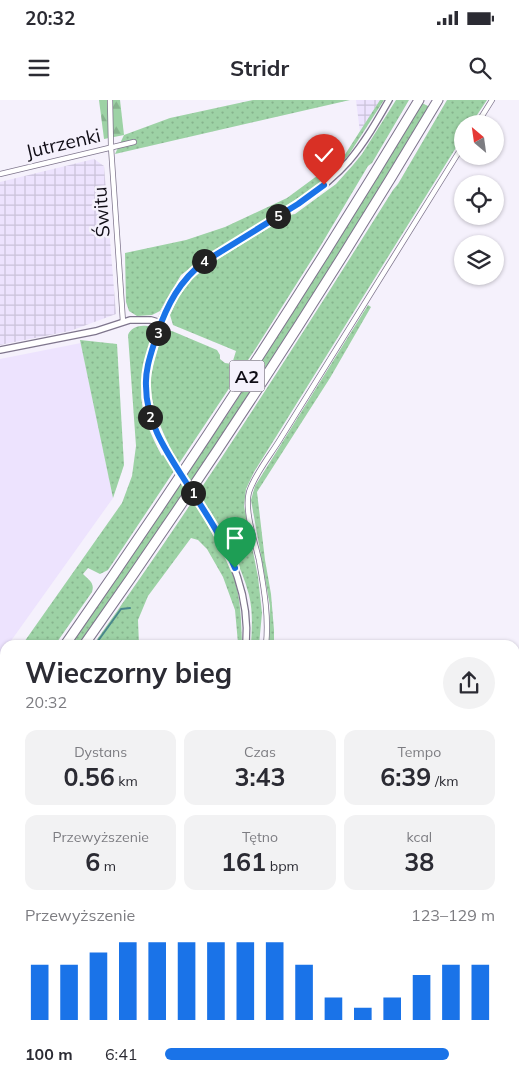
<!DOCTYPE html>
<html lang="pl">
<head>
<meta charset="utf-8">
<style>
  :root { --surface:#fff; --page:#f2f2f3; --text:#2b2b33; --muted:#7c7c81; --accent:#1a73e8 }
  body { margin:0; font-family:Mulish,sans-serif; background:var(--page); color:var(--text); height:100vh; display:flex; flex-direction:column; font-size:19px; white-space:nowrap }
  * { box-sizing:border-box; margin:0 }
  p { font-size:16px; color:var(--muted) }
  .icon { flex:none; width:28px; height:28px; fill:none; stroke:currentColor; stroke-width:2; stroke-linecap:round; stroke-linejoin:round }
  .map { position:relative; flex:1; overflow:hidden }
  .drawer { position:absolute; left:0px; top:540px; width:520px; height:444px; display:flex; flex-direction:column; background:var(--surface); border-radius:15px 15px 0 0; box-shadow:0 1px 4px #0004 }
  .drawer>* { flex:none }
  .needle { width:32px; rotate:331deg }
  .tools { position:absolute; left:454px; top:15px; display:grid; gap:10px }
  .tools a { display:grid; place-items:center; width:50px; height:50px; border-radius:50%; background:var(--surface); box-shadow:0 1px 4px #0004; font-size:25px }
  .pin { position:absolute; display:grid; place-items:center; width:42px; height:42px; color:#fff; margin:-51px -21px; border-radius:50% 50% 50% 0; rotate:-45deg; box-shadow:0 0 5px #0007 }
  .pin .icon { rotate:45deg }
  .km { position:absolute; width:25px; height:25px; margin:-12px; border-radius:50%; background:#222; color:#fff; font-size:14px; line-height:25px; text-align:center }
  .round { display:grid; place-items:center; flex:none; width:52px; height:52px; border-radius:26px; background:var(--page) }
  .head { display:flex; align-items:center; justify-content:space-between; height:85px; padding:0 25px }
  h1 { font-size:28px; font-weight:700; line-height:38px }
  .stats { display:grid; grid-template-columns:repeat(3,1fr); gap:8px; height:85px; padding:5px 25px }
  .stats div { display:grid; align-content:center; border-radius:12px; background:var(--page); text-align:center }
  .stats b { font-size:25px; font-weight:700 }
  .stats small { font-size:14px; font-weight:400 }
  .stats p { font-size:14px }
  .chart { height:140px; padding:10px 25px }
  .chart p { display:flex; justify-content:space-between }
  .chart svg { width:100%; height:90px; margin-top:5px; stroke:var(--accent); stroke-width:6 }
  ul { padding:0 25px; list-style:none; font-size:16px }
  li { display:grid; grid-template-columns:80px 60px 1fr; align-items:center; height:38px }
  li i { height:12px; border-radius:6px; background:var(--accent) }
  .status { display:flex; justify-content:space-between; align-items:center; height:35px; padding:0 25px; background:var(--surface); direction:ltr }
  .status svg { height:14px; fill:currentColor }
  header { display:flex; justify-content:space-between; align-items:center; height:65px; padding:0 25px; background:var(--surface); font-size:22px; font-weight:700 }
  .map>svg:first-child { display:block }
</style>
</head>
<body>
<div class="status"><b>20:32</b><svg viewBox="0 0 49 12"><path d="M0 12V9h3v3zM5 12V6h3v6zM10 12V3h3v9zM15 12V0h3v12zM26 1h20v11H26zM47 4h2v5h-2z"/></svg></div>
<header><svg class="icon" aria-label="menu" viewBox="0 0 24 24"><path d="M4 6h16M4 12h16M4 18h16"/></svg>Stridr<svg class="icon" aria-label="search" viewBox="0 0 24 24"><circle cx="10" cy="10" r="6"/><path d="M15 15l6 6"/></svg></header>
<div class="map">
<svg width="519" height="983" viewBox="0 0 519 983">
  <defs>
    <pattern id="industrial-grid" width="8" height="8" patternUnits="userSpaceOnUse" patternTransform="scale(1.25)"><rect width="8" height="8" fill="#ede3fe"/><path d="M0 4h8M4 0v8" fill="none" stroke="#cac2d9"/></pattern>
    <pattern id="grass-dots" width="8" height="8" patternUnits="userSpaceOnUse" patternTransform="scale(1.25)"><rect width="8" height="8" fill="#9dd2a5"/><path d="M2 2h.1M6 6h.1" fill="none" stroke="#86b38d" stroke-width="1.8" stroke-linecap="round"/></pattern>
    <pattern id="forest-firs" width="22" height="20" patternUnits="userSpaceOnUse" patternTransform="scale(1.25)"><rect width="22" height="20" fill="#9dd2a5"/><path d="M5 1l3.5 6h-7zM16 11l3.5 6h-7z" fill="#86b38d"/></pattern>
  </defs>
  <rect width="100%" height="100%" fill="#f5f1fc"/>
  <polygon fill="#ede3fe" points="81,243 113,398 8,545 5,545 5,550 0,557 0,259"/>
  <g fill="url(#industrial-grid)">
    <polygon points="356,0 380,0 360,32"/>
    <polygon points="94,59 104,66 116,214 70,231 0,245 0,82"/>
  </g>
  <g fill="url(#grass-dots)">
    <polygon points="253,0 350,0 115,54 124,35 170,18"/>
    <polygon points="380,0 384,0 348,56 328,76 309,91 198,162 181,175 160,211 152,215 137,216 129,211 126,202 125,153 186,140 225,127 287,98 344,56"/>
    <path d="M396,0h13l-37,63 -4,3 -47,79 -65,103 -148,222 -8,4 -12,-6 -5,6c6,6 12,9 9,18l-37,53h-33l100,-142 10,-27 4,-30 -8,-111c3,-9 15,-11 23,-8 4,15 -6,31 -8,45 -7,30 5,58 19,84l7,-11c-10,-21 -20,-44 -18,-67 2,-15 7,-29 11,-42l5,-5h5l45,19 3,5v4l5,4 7,1 4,-13 -63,-26 -3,-10 9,-19 14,-18 22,-17 75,-46 5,-1 41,-30 17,-19 9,-11z"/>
    <path d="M447,0h40l-16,24h-9v14l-208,334 -8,17 -2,17 14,71 4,36 -3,32h-8c1,-17 2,-34 -2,-50 -8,-31 -24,-57 -39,-84l-6,8c11,19 23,39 30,59 7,21 7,43 8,65h-4l-3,-33 -12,-33 -16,-28 -9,-9 -7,-2 -43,58 -10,24 1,25h-46c106,-148 203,-301 300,-455l5,-6z"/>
    <polygon points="422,3 428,6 428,10 322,184 201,369 80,545 69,545 231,309 317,173"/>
    <polygon points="368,205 371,207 330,278 257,392 265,460 271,494 274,530 274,545 269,545 270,506 251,400 255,386"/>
    <polygon points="80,240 117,244 124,365 113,398"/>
    <polygon points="5,669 5,753 0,767 0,676"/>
  </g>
  <g fill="url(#forest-firs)">
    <polygon points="99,0 120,0 124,35 104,39"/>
    <polygon points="519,959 519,978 511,983 436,983 438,979 515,979 515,960"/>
  </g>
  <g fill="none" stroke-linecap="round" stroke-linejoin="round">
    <g stroke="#49878c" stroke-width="2">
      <polyline points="95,545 121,509 130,508"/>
      <polyline points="0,679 5,672"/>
    </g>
    <defs>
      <g id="minor">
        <polyline points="110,0 111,47 123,222"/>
        <polyline points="477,24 492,0"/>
        <polyline points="0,74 134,42"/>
        <path d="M266,545c3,-29 -2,-56 -7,-85 -4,-18 -15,-50 -10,-68 6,-18 20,-35 30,-51l183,-294"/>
      </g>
      <g id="tertiary">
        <polyline points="0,250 96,231 130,220 151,220 161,223"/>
        <path d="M166,350c-10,-17 -18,-34 -20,-54 -3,-31 16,-89 36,-113 6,-8 14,-15 22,-22 48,-30 108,-58 145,-100 16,-19 28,-40 40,-61"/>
        <path d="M207,415c25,41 43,81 39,130"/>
        <polyline points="171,979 172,983"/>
      </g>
      <g id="motorway">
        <path d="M65,545c124,-178 242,-359 354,-545"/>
        <path d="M84,545c125,-177 243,-359 354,-545"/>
        <polyline points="0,636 5,629"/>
        <polyline points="0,662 5,655"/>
      </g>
    </defs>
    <use href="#minor" stroke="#7e758c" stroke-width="6"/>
    <use href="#tertiary" stroke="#7e758c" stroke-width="8"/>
    <use href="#motorway" stroke="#7e758c" stroke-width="11"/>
    <use href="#minor" stroke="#fff" stroke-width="4.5"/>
    <use href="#tertiary" stroke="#fff" stroke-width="5.5"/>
    <use href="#motorway" stroke="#fff" stroke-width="9"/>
    <defs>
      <polyline id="tertiary-bridge" points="166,350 207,415"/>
    </defs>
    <use href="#tertiary-bridge" stroke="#7e758c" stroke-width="8" stroke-linecap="butt"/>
    <use href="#tertiary-bridge" stroke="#fff" stroke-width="5.5"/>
  </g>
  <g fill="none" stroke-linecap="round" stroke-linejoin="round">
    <defs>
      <path id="route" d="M235,468c-13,-32 -34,-62 -53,-92 -18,-28 -36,-56 -36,-90 -1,-18 6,-35 11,-52 10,-29 23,-54 47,-72l94,-58 26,-19"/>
    </defs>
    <use href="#route" stroke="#fff" stroke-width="10"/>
    <use href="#route" stroke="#1a73e8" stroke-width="6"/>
  </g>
  <g text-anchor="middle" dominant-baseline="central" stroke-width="5" stroke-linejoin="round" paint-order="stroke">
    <rect fill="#f5f1fc" stroke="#55515b" stroke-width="1" x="229.5" y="260.5" width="35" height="31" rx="4"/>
    <g font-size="18" font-weight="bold" fill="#100d16">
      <text x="247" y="276">A2</text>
    </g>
    <g font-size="19" fill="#100d16" stroke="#f5f1fc">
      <text transform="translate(63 43) rotate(-13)">Jutrzenki</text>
      <text transform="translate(101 112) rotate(-94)">Świtu</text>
    </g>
  </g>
</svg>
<div class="tools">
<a><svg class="needle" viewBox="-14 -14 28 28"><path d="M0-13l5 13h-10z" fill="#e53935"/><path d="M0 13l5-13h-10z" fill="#7c7c81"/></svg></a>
<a><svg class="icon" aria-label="locate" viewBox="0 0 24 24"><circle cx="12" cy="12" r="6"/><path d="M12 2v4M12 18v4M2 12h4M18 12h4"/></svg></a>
<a><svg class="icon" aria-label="layers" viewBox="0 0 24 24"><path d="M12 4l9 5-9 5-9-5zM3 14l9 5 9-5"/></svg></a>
</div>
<div class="pin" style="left:235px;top:468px;background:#1e9e55"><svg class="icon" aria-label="arrive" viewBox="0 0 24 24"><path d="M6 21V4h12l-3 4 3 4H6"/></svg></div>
<div class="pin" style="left:324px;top:85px;background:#d93025"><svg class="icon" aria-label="check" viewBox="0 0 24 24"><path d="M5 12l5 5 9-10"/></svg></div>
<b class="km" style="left:193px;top:393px">1</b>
<b class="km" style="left:150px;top:317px">2</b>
<b class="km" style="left:158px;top:233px">3</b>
<b class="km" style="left:204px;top:161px">4</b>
<b class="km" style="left:278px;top:116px">5</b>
<section class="drawer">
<div class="head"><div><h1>Wieczorny bieg</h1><p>20:32</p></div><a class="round"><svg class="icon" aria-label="share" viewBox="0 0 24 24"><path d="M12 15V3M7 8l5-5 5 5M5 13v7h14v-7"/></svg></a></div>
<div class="stats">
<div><p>Dystans</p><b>0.56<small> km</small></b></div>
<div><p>Czas</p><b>3:43</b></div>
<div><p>Tempo</p><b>6:39<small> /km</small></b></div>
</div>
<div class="stats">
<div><p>Przewyższenie</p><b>6<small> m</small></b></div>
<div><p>Tętno</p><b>161<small> bpm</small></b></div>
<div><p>kcal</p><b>38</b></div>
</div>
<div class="chart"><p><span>Przewyższenie</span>123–129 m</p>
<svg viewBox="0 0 160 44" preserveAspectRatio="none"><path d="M5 44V17M15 44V17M25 44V11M35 44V6M45 44V6M55 44V6M65 44V6M75 44V6M85 44V6M95 44V17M105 44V33M115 44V38M125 44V33M135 44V22M145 44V17M155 44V17"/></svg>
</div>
<ul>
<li><b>100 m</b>6:41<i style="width:86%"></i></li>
</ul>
</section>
</div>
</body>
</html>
